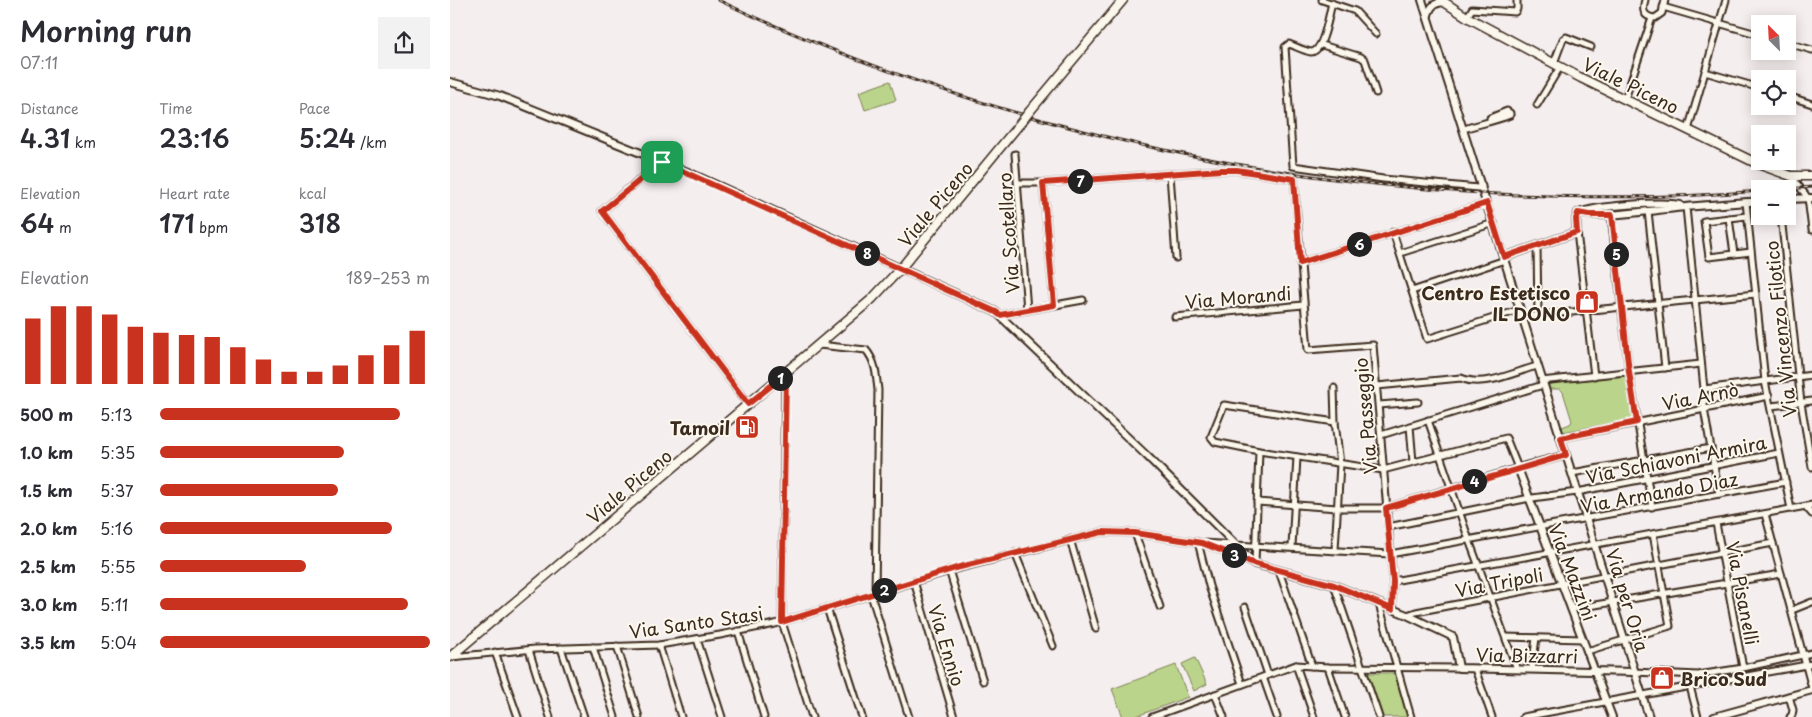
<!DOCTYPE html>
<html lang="en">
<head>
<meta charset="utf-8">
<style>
  :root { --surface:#fff; --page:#f2f2f3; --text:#2b2b33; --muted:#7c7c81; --accent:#c8321e }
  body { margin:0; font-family:"Playpen Sans",sans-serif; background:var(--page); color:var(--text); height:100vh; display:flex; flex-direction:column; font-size:19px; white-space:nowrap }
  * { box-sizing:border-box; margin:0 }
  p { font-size:16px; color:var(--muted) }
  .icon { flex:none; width:28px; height:28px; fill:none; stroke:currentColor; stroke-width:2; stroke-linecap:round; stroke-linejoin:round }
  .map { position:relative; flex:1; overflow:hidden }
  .drawer { display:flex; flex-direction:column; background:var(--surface); width:450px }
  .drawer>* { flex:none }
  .needle { width:32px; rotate:336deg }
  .controls { position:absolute; left:1301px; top:15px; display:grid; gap:10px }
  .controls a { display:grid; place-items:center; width:45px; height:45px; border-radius:0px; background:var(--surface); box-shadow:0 2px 12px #0003; font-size:25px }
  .pin { position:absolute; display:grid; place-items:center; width:42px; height:42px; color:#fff; margin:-21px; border-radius:10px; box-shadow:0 2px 8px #0006 }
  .km { position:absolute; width:25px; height:25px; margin:-12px; border-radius:50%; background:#222; color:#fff; font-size:14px; line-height:25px; text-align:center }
  .round { display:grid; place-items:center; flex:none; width:52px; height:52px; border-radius:0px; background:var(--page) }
  .summary { display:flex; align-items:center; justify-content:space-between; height:85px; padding:0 20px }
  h1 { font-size:28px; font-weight:600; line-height:38px }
  .figures { display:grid; grid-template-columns:repeat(3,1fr); gap:8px; height:85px; padding:5px 20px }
  .figures div { display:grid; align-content:center }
  .figures b { font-size:25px; font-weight:600 }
  .figures small { font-size:14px; font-weight:400 }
  .figures p { font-size:14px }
  .chart { height:140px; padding:10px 20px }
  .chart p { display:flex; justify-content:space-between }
  .chart svg { width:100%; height:90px; margin-top:5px; stroke:var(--accent); stroke-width:6 }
  ul { padding:0 20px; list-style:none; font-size:16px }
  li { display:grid; grid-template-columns:80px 60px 1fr; align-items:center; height:38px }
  li i { height:12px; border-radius:6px; background:var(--accent) }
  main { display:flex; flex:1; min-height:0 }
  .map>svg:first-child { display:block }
</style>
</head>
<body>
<main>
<section class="drawer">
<div class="summary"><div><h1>Morning run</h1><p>07:11</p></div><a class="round"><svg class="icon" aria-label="share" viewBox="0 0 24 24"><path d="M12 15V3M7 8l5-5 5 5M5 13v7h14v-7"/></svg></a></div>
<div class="figures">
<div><p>Distance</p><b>4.31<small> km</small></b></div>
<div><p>Time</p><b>23:16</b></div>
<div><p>Pace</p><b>5:24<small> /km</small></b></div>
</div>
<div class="figures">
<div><p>Elevation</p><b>64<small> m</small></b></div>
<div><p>Heart rate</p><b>171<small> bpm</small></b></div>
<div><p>kcal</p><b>318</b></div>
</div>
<div class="chart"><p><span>Elevation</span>189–253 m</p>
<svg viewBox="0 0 160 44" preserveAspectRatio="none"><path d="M5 44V12M15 44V6M25 44V6M35 44V10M45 44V16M55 44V19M65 44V20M75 44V21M85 44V26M95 44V32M105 44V38M115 44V38M125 44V35M135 44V30M145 44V25M155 44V18"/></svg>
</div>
<ul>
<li><b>500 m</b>5:13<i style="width:89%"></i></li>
<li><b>1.0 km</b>5:35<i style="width:68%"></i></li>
<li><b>1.5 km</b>5:37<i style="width:66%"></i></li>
<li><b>2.0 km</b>5:16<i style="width:86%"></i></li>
<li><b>2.5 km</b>5:55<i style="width:54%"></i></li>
<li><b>3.0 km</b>5:11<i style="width:92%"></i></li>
<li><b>3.5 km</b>5:04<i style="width:100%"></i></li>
</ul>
</section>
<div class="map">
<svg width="1362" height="717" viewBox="0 0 1362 717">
  <rect width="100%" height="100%" fill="#f5eeef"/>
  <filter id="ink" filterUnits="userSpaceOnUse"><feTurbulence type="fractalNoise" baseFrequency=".02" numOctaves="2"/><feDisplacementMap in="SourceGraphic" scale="10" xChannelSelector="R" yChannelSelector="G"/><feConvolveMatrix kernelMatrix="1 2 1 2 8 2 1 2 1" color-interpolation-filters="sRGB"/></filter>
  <g filter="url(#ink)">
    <g fill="#bbd48b" stroke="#7b7f54">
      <polygon points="440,81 446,100 415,110 409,92"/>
      <polygon points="1176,376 1183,415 1182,420 1112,432 1112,427 1120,424 1122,421 1113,392 1110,389 1097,389 1098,382"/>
      <polygon points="745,658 757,684 744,691 732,664"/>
      <polygon points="726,665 738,697 684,717 673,717 662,689"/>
      <polygon points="917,673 945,673 958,717 932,717"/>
    </g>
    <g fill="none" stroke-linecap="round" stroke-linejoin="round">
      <defs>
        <g id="minor">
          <polyline points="872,0 905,11 926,34"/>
          <path d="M1195,0c-3,10 -2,17 10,18l7,-5 3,-13"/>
          <path d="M882,3c-3,10 -8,49 -21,49 -7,-1 -16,-6 -22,-8l-4,3 8,119 90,13 95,9 4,-2"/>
          <polyline points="1213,7 1310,35"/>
          <polyline points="1017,17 1022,9 1065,12 1067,9 1067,0"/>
          <polyline points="1338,43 1362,50"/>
          <polyline points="872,45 911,57 915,60 926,93"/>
          <polyline points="1104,63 1113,39 1116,37 1141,47"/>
          <polyline points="1255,72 1310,88"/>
          <polyline points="1338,96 1362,104"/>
          <polyline points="1175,99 1202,18"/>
          <polyline points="1087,105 1110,67"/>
          <path d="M1014,129c15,-5 31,-8 46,-14v-2l-3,-2 -17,7v2"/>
          <polyline points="1238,130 1276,0"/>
          <polyline points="565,154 577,310"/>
          <polyline points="211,162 152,211 298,404"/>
          <polyline points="720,174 726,258"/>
          <polyline points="1341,176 1358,198 1362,230"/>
          <polyline points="568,183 593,183 771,170 787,170 844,179 858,350 923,345 943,581 942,609"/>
          <polyline points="593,183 604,305"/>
          <polyline points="1296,202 1315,381 1341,509"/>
          <polyline points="1236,207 1254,389 1254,409 1269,494"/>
          <polyline points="1198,211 1215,368"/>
          <polyline points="1161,215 1179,372 1202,507"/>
          <polyline points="1297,216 1254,221 1259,257 1301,252"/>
          <polyline points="1331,216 1351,403 1362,467"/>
          <polyline points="1279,218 1284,254"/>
          <polyline points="943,232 977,339 1069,310"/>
          <polyline points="1127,232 1144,376"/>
          <polyline points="1087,246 1088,315"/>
          <polyline points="950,253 1044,223"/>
          <polyline points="850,263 1037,203"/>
          <polyline points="962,291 1055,260"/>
          <polyline points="550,315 633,300"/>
          <polyline points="725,317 853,305"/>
          <polyline points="1071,317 1306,294"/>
          <path d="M369,345l47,5c10,12 10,24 12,40l-3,203"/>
          <polyline points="335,374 332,622 362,717"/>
          <polyline points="1091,381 1251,364"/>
          <path d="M927,386l84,-8c23,10 53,-6 76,-12"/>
          <polyline points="884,388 885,422 890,464 885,550"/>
          <polyline points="1254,389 1362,375"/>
          <polyline points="929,405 968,402"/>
          <polyline points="1321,406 1362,401"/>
          <polyline points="978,420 1019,540 1067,669"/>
          <polyline points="960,426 963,462"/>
          <polyline points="931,435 1093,385"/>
          <polyline points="1111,438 1319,396"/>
          <polyline points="1122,473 1261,448"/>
          <polyline points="807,502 887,508 936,508 1068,468 1056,438 933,470 809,451 765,442 761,437 774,405 885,422"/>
          <polyline points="1356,507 1362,514"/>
          <polyline points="1315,514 1362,688"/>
          <polyline points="1266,523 1293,668"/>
          <polyline points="938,527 1075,499 1127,492 1329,453"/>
          <polyline points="685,533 710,607"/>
          <polyline points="620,539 646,629"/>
          <polyline points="748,542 759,586 792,684"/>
          <polyline points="755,544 805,564 809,451"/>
          <polyline points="842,547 847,457"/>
          <polyline points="565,553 603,646"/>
          <polyline points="499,570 533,681"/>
          <polyline points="829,571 862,666"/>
          <polyline points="464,581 504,717"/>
          <polyline points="943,581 1362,505"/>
          <polyline points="884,585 929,717"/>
          <polyline points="421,595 459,717"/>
          <polyline points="929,604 961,717"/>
          <polyline points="795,607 818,675"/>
          <polyline points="377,608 412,717"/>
          <polyline points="1121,609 1331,574"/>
          <polyline points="1342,610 1362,602"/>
          <polyline points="957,615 966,612 1323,543"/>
          <polyline points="288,631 314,717"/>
          <polyline points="1056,637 1133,639"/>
          <polyline points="247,639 272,717"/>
          <polyline points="209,645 231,717"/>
          <polyline points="167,646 189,717"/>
          <polyline points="143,647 165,717"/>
          <polyline points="111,648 134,717"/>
          <polyline points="79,650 100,717"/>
          <polyline points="1137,651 1220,626 1203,534"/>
          <polyline points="45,652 68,717"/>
          <polyline points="1,657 85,649 209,645 270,635 325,624 506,569 652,532 685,533 752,543 940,554 1336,482"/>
          <polyline points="846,665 864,717"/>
          <polyline points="878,667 895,717"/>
          <polyline points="1025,669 1042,717"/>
          <polyline points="1082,669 1086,638"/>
          <polyline points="1184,672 1248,675 1293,668 1362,653"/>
          <polyline points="1237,675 1248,717"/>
          <polyline points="813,677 827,717"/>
          <polyline points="765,694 774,717"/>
          <polyline points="1339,696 1343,710 1342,715 1340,717"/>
          <polyline points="702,717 846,665 878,667 1009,668"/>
          <polyline points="1073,717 1362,664"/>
        </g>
        <g id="tertiary">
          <polyline points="972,0 1199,717"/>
          <path d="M978,15c3,-9 6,-12 16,-13"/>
          <polyline points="0,82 50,96 240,173 546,312 696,455 805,564 884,585 957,615 1003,637 1009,668 1184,672"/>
          <polyline points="1338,199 1362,198"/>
          <path d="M1128,213c29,5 60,-1 89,-4 31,-4 62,-5 93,-8"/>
          <path d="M1129,213c16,-7 83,-12 101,-8"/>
          <polyline points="1054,257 1127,232 1126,219 1128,213"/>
          <polyline points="1116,455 1068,468 1162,717"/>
          <polyline points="1264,717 1362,690"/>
        </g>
        <g id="primary">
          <polyline points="991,0 1017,17 1131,78 1308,164 1341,176 1362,176"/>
          <polyline points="580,111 673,0"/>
          <polyline points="0,657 422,299 451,268 572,121"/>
        </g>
      </defs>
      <use href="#minor" stroke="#3b2a1e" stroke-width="9"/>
      <use href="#tertiary" stroke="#3b2a1e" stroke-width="10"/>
      <use href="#primary" stroke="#3b2a1e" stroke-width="11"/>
      <use href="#minor" stroke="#fbf7ec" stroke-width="5"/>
      <use href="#tertiary" stroke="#fbf7ec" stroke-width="6"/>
      <use href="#primary" stroke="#fbf7ec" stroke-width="8"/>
      <defs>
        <g id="rail">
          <path d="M268,0c250,118 524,183 800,195 80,3 162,3 242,-4"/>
          <polyline points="1338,189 1362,187"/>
        </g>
      </defs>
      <use href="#rail" stroke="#3b2a1e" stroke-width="3"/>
      <use href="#rail" stroke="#fbf7ec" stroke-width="1" stroke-dasharray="4" stroke-linecap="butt"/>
      <defs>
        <polyline id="primary-bridge" points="572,121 580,111"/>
      </defs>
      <use href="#primary-bridge" stroke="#3b2a1e" stroke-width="11" stroke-linecap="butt"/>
      <use href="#primary-bridge" stroke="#fbf7ec" stroke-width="8"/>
    </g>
  </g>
  <g fill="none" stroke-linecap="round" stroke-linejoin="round" filter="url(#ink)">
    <defs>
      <polygon id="route" points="212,162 546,312 550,315 604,305 593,183 771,170 787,170 844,179 850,263 1037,203 1054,257 1127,232 1126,219 1128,213 1139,215 1162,215 1179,372 1187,422 1111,438 1116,455 936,508 943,581 942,609 884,585 806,564 752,543 685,533 652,532 506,568 332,622 336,374 298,404 152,211"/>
    </defs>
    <use href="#route" stroke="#fff" stroke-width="10"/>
    <use href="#route" stroke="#c8321e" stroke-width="6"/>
  </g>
  <defs>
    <symbol id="shop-square" viewBox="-11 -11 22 22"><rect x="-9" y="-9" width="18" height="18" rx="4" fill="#c8321e" stroke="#fbf7ec"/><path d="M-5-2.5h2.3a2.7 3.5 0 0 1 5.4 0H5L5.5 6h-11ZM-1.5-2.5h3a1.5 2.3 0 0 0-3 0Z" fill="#fff"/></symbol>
    <symbol id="fuel-square" viewBox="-11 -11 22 22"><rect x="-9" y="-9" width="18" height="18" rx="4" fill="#c8321e" stroke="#fbf7ec"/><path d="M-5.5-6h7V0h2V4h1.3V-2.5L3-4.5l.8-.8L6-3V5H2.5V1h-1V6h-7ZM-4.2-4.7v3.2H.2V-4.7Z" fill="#fff"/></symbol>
  </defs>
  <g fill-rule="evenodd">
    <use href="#shop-square" x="1123" y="288" width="28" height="28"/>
    <use href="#fuel-square" x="283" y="413" width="28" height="28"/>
    <use href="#shop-square" x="1198" y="664" width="28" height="28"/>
  </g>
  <g text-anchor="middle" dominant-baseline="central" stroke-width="4" stroke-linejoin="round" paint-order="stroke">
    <g font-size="18" fill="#3b2a1e" stroke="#fbf7ec">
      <text transform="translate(1181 85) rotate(26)">Viale Piceno</text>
      <text transform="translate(485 204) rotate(-50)">Viale Piceno</text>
      <text transform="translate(558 233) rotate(-94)">Via Scotellaro</text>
      <text transform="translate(788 297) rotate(-5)">Via Morandi</text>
      <text transform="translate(1330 329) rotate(-96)">Via Vincenzo Filotico</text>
      <text transform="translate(1250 396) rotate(-11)">Via Arnò</text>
      <text transform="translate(915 416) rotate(-95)">Via Passeggio</text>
      <text transform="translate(1226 459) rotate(-11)">Via Schiavoni Armira</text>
      <text transform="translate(179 486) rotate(-40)">Viale Piceno</text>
      <text transform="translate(1209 492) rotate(-10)">Via Armando Diaz</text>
      <text transform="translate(1123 572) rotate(69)">Via Mazzini</text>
      <text transform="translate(1049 582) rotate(-11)">Via Tripoli</text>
      <text transform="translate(1293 593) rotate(79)">Via Pisanelli</text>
      <text transform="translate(1178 600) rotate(73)">Via per Oria</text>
      <text transform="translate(246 622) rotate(-8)">Via Santo Stasi</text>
      <text transform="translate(497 645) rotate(73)">Via Ennio</text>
      <text transform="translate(1077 655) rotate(1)">Via Bizzarri</text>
    </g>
    <g font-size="18" font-weight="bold" fill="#3b2a1e" stroke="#fbf7ec" text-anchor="end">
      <text x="1120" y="292">Centro Estetisco<tspan x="1120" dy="21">IL DONO</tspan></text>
      <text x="280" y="427">Tamoil</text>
      <text x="1230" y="678" text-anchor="start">Brico Sud</text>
    </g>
  </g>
</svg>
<div class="controls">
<a><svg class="needle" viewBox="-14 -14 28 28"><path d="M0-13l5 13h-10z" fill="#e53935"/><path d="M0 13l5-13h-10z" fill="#7c7c81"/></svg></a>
<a><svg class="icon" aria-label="locate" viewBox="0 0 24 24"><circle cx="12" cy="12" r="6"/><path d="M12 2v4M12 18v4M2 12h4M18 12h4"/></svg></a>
<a>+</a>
<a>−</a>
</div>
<div class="pin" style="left:212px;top:162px;background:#1e9e55"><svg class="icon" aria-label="arrive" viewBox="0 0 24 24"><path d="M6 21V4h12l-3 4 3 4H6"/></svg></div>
<b class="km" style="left:330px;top:378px">1</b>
<b class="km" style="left:434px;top:590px">2</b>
<b class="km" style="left:784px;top:555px">3</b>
<b class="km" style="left:1024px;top:481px">4</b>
<b class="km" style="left:1166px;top:254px">5</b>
<b class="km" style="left:909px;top:244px">6</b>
<b class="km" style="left:630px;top:181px">7</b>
<b class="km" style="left:417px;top:253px">8</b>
</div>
</main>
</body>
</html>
